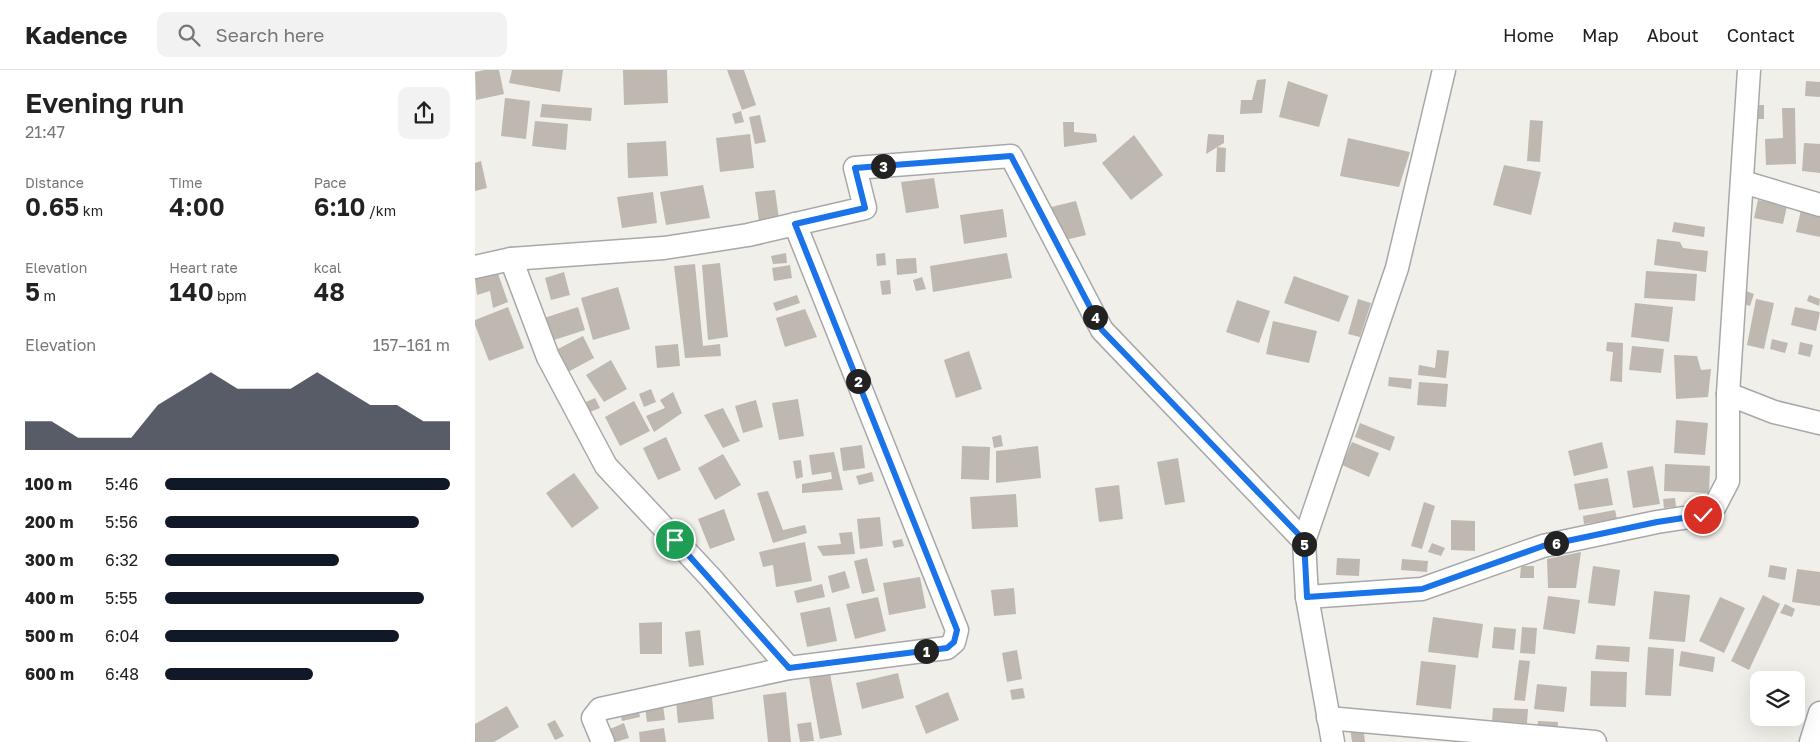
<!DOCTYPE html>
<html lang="en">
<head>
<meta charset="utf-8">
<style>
  :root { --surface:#fff; --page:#f2f2f2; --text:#222; --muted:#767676; --line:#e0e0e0; --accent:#111827 }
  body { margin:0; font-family:"Golos Text",sans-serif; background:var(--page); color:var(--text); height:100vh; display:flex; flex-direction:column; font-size:19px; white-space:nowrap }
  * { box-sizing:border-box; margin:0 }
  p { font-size:16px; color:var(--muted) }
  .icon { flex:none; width:28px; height:28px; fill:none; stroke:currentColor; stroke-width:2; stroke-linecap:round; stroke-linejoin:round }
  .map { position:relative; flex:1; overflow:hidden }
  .side { display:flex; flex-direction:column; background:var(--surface); width:475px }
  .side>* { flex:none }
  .buttons { position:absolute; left:1275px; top:601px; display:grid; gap:10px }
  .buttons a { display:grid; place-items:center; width:55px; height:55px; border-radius:10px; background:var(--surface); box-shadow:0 5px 20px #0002; font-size:25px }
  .pin { position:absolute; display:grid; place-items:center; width:42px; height:42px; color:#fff; margin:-21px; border:2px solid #fff; border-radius:50%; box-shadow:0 1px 5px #0007 }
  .km { position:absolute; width:25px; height:25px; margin:-12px; border-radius:50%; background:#222; color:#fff; font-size:14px; line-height:25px; text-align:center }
  .round { display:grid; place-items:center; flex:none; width:52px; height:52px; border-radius:10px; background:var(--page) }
  .overview { display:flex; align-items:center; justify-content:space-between; height:85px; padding:0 25px }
  h1 { font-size:28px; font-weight:600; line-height:38px }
  .stats { display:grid; grid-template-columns:repeat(3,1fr); gap:8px; height:85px; padding:5px 25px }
  .stats div { display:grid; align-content:center }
  .stats b { font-size:25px; font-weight:600 }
  .stats small { font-size:14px; font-weight:400 }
  .stats p { font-size:14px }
  .chart { height:140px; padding:10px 25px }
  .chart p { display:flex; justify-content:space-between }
  .chart svg { width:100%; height:90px; margin-top:5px; fill:var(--accent); opacity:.7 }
  ul { padding:0 25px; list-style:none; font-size:16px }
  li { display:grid; grid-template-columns:80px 60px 1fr; align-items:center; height:38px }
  li i { height:12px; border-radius:6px; background:var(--accent) }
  header { display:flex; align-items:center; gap:30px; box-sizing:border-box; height:70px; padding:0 25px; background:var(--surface); border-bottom:1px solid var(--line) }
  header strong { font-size:24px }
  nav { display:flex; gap:28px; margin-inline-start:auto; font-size:18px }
  .search { width:350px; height:45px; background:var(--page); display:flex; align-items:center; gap:12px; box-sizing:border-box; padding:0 18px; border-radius:10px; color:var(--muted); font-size:19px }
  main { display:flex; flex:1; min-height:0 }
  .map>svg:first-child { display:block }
</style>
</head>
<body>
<header>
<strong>Kadence</strong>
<div class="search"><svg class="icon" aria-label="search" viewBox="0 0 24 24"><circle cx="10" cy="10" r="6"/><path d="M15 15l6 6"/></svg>Search here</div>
<nav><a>Home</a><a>Map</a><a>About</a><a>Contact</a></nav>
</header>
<main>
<section class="side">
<div class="overview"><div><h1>Evening run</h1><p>21:47</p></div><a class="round"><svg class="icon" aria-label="share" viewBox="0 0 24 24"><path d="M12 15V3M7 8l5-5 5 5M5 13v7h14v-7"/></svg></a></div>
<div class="stats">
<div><p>Distance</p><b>0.65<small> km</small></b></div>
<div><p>Time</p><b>4:00</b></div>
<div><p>Pace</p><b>6:10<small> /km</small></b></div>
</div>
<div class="stats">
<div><p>Elevation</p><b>5<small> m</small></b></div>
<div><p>Heart rate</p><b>140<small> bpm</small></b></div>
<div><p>kcal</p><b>48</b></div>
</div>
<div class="chart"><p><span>Elevation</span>157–161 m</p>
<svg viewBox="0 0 160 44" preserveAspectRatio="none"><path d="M0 44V30L10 30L20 38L30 38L40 38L50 22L60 14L70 6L80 14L90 14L100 14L110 6L120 14L130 22L140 22L150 30L160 30V44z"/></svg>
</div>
<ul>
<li><b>100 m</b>5:46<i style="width:100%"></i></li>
<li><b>200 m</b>5:56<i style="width:89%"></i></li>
<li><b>300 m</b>6:32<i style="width:61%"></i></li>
<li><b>400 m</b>5:55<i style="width:91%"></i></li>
<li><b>500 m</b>6:04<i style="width:82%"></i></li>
<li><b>600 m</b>6:48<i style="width:52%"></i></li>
</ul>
</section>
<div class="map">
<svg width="1345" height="672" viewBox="0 0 1345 672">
  <rect width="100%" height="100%" fill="#f1efe9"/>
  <g fill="#beb8b1">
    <polygon points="10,0 24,0 29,24 1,30 0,2"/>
    <polygon points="37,0 88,0 85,22 34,13"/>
    <polygon points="148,0 192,0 193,33 149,35"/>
    <polygon points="252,0 269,0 281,35 267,40"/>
    <polygon points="791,9 787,43 765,44 766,30 777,30 782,10"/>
    <polygon points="813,11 853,25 844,57 804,47"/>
    <polygon points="1331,11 1345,12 1345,27 1330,26"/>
    <polygon points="30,28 55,31 51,69 26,66"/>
    <polygon points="67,34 117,38 116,51 65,47"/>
    <rect x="1280" y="35" width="9" height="14"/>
    <polygon points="1307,38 1320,38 1321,94 1291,95 1290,69 1308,68"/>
    <polygon points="266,41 269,52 260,54 257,44"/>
    <polygon points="285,45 291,72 280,74 274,47"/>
    <polygon points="1055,50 1068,51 1065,92 1052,91"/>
    <polygon points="60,51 93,54 91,80 57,76"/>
    <polygon points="588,52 599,52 599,62 621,64 622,72 589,77"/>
    <polygon points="275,64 279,98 245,102 241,68"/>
    <polygon points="733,64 749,65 749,73 731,84"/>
    <polygon points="659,65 688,105 656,130 627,93"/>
    <polygon points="873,68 935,82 924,117 865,106"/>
    <polygon points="191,71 193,106 153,108 152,73"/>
    <polygon points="1329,73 1345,74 1345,103 1327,101"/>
    <polygon points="742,77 751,78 750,102 741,102"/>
    <polygon points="6,91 12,118 0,121 0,93"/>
    <polygon points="1029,95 1066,102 1056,145 1018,135"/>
    <polygon points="459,108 464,138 431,143 426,112"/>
    <polygon points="228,115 235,148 191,155 185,122"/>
    <polygon points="300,120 304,149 284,152 280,122"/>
    <polygon points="178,122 182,153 147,158 142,127"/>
    <polygon points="1283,130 1312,136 1308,154 1279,148"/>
    <polygon points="601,131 611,165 586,171 576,137"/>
    <polygon points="528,139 532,167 489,174 485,145"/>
    <polygon points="1326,140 1345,144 1345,167 1321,162"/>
    <polygon points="1199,152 1230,157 1229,167 1197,162"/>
    <polygon points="1182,169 1205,172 1208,178 1233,181 1231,202 1179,195"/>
    <polygon points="311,183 312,193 298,194 296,186"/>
    <polygon points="410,183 411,195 402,196 401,184"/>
    <polygon points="532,183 537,208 458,222 455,196"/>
    <polygon points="441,188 442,203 422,205 421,189"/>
    <polygon points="245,193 253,267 233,270 227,195"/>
    <polygon points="220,194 228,276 245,274 246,286 210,288 199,196"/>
    <polygon points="315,195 317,208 299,211 297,198"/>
    <polygon points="22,201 33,232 18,238 15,221 2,225 0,209"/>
    <polygon points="1171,201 1222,204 1220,231 1169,228"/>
    <polygon points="89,202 95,225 76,230 70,208"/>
    <polygon points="819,206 874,226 864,252 809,233"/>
    <polygon points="447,207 451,219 441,221 438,210"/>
    <polygon points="415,210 416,224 407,225 405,211"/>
    <polygon points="143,217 155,259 118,270 106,228"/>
    <polygon points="1271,221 1279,224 1275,236 1266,233"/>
    <polygon points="322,225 325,233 301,241 298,233"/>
    <polygon points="1334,225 1345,229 1344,236 1332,231"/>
    <polygon points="883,229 896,233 885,267 873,264"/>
    <polygon points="1281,229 1299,233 1289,279 1272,275"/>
    <polygon points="762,230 795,241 784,273 751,262"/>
    <polygon points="1160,233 1198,237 1194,272 1156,267"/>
    <polygon points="33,237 49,278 14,291 0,255 0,250"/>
    <polygon points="103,237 110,260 76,271 69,248"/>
    <polygon points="1320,237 1345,242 1341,261 1316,255"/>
    <polygon points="330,239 342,267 310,277 301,248"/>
    <polygon points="798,251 842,261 834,293 791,284"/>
    <polygon points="108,266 119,288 91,303 79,281"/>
    <polygon points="1297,269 1313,273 1310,283 1295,279"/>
    <polygon points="1132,272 1148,273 1147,312 1135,311 1138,282 1131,281"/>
    <polygon points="1325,272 1338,275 1335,287 1323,284"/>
    <polygon points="203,274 205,296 182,298 180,276"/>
    <polygon points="1157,276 1189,279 1186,303 1154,300"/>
    <polygon points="962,280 974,281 971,308 943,305 944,295 960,298"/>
    <polygon points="494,281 507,319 481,328 469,290"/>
    <polygon points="1199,285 1222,286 1226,300 1236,299 1233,327 1201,329"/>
    <polygon points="136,290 152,319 129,332 111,305"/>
    <polygon points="914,307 937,309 936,319 913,316"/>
    <polygon points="944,312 973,314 971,337 942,335"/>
    <polygon points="176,319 181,332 169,337 164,324"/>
    <polygon points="198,322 207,343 179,362 171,346 190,338 185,330"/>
    <polygon points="120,328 125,338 115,342 111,332"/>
    <polygon points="323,329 329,366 304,370 297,333"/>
    <polygon points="281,330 288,357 268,363 260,336"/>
    <polygon points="159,331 175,361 145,376 130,347"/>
    <polygon points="248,338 265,371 248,378 229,345"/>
    <polygon points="1201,350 1233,353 1230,385 1199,383"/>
    <polygon points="885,353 920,367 915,381 880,367"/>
    <polygon points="526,365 528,376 519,378 517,367"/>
    <polygon points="191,367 206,400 183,410 168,378"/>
    <polygon points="877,372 904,383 894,407 867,395"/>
    <polygon points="1127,372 1133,398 1099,406 1093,381"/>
    <polygon points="387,375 390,398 368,401 365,378"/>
    <polygon points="487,376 515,377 514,410 486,409"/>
    <polygon points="563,376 566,408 521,413 521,381"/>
    <polygon points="359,382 368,420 327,423 327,414 357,409 356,402 337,405 334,385"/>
    <polygon points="248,384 266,415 240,430 223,398"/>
    <polygon points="703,388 710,432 690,435 682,392"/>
    <polygon points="326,390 328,407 321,409 318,391"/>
    <polygon points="1190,394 1235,396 1234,423 1189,421"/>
    <polygon points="1178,396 1185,434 1158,438 1152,401"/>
    <polygon points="397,402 399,411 384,415 381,406"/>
    <polygon points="99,403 124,438 97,458 71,423"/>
    <polygon points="1133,408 1138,435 1104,440 1099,414"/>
    <polygon points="644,415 648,449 624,452 620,418"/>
    <polygon points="293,421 308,460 330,455 332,463 298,473 282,423"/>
    <polygon points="541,424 543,457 497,459 495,427"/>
    <polygon points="1200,428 1201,437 1189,438 1188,429"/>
    <polygon points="949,432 960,436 947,479 936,476"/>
    <polygon points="249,439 260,470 235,479 223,449"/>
    <polygon points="1140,440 1142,449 1109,454 1108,446"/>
    <polygon points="405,447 408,476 385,479 382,449"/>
    <polygon points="976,450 1000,451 1000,481 976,480"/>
    <polygon points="377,462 380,484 348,486 342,476 366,474 364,463"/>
    <polygon points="427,469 429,476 419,478 417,471"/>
    <polygon points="330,472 337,511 301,517 298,495 288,497 284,482"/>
    <polygon points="957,473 970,478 966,486 953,482"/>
    <polygon points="1106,482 1101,518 1073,518 1072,489"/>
    <polygon points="392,488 400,521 387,524 379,491"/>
    <polygon points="862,488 885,489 884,506 861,505"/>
    <polygon points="927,489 953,491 952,502 926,500"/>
    <polygon points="1295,495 1312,498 1310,510 1293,507"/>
    <polygon points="1046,496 1059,496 1059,508 1045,508"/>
    <polygon points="1118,496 1145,500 1140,536 1113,533"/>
    <polygon points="1322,499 1345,502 1345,536 1317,532"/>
    <polygon points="370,501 375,518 357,523 353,506"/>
    <polygon points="445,507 451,538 414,545 408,513"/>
    <polygon points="347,514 350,527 322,533 319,521"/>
    <polygon points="539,518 541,544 519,546 516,520"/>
    <polygon points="1179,521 1215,525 1210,572 1174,569"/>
    <polygon points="1288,525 1305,534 1274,600 1256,591"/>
    <polygon points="1073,526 1105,530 1100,564 1068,559"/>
    <polygon points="403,527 411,561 380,569 371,534"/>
    <polygon points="1245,527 1270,538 1249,583 1224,571"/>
    <polygon points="1310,534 1320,539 1317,547 1305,543"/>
    <polygon points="355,537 362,571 332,577 325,543"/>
    <polygon points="958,547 1008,554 1003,588 953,582"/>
    <polygon points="187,552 187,584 165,584 164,553"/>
    <polygon points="1019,557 1041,559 1039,580 1017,578"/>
    <polygon points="1047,557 1062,558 1060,584 1045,583"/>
    <polygon points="225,560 229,595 214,597 210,562"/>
    <polygon points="1122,575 1155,577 1154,592 1120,589"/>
    <polygon points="1173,577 1199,579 1196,626 1170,625"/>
    <polygon points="542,580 547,609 532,612 527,583"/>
    <polygon points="1206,581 1240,587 1238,602 1204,596"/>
    <polygon points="1044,590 1055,591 1050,631 1039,630"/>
    <polygon points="946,591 981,595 976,639 941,635"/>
    <polygon points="1116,601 1152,602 1151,637 1115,636"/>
    <polygon points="423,603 429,628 387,639 381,613"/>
    <polygon points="355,604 367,665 345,669 334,608"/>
    <polygon points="1062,614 1092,617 1089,642 1059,639"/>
    <polygon points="548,618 550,628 537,630 535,620"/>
    <polygon points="311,622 316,672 293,672 288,625"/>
    <polygon points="473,622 484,650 451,664 440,636"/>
    <polygon points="237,627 239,649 203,653 201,631"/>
    <polygon points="188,635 190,650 172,652 170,637"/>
    <polygon points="32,636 44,657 19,672 0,672 0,654"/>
    <polygon points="163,637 165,647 147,651 145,642"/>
    <polygon points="1018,638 1053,639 1052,653 1017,652"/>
    <polygon points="80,650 89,666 80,670 72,654"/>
    <polygon points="1063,651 1083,652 1082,664 1062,663"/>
    <polygon points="336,652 339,671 325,672 322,654"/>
    <polygon points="149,653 154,668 140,672 135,659"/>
    <polygon points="888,656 890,672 877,672 875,657"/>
    <polygon points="189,658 191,672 165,672 164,662"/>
  </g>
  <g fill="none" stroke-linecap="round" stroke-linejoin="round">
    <defs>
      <g id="minor">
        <polyline points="1268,112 1345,135"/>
        <polyline points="36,189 73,287 131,396 235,507 314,598"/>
        <polyline points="0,197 36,189 189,178 273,165 390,138 380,98 536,86 627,260 829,471"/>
        <polyline points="1253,324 1299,342 1345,353"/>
        <polyline points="832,527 947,519 1068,476 1182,452 1228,445 1240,436 1253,411 1253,324 1274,0"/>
        <polyline points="853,648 1120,672"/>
        <polyline points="128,672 118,648 125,639 314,598 472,578 479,572 482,560 320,154"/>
        <polyline points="858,672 832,527 829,471 922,198 969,0"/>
        <polyline points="1336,672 1345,643"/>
      </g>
    </defs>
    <use href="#minor" stroke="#a8a8a8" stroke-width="25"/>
    <use href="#minor" stroke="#fff" stroke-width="22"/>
  </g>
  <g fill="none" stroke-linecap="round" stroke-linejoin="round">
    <defs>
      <polyline id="route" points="200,470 314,598 472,578 479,572 482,560 320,154 390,138 380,98 536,86 627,260 829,470 832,527 947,519 1068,476 1182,452 1228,445"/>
    </defs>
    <use href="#route" stroke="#fff" stroke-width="10"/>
    <use href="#route" stroke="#1a73e8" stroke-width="6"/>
  </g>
</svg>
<div class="buttons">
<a><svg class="icon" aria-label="layers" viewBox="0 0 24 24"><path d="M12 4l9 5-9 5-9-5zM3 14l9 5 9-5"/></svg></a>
</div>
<div class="pin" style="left:200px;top:470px;background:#1e9e55"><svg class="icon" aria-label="arrive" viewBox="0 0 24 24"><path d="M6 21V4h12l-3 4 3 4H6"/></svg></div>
<div class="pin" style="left:1228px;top:445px;background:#d93025"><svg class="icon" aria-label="check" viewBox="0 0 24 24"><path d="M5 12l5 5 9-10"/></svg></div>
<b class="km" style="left:451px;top:581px">1</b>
<b class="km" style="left:383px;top:311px">2</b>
<b class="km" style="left:408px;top:96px">3</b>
<b class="km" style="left:620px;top:247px">4</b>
<b class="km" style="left:829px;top:474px">5</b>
<b class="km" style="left:1081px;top:473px">6</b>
</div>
</main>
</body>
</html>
